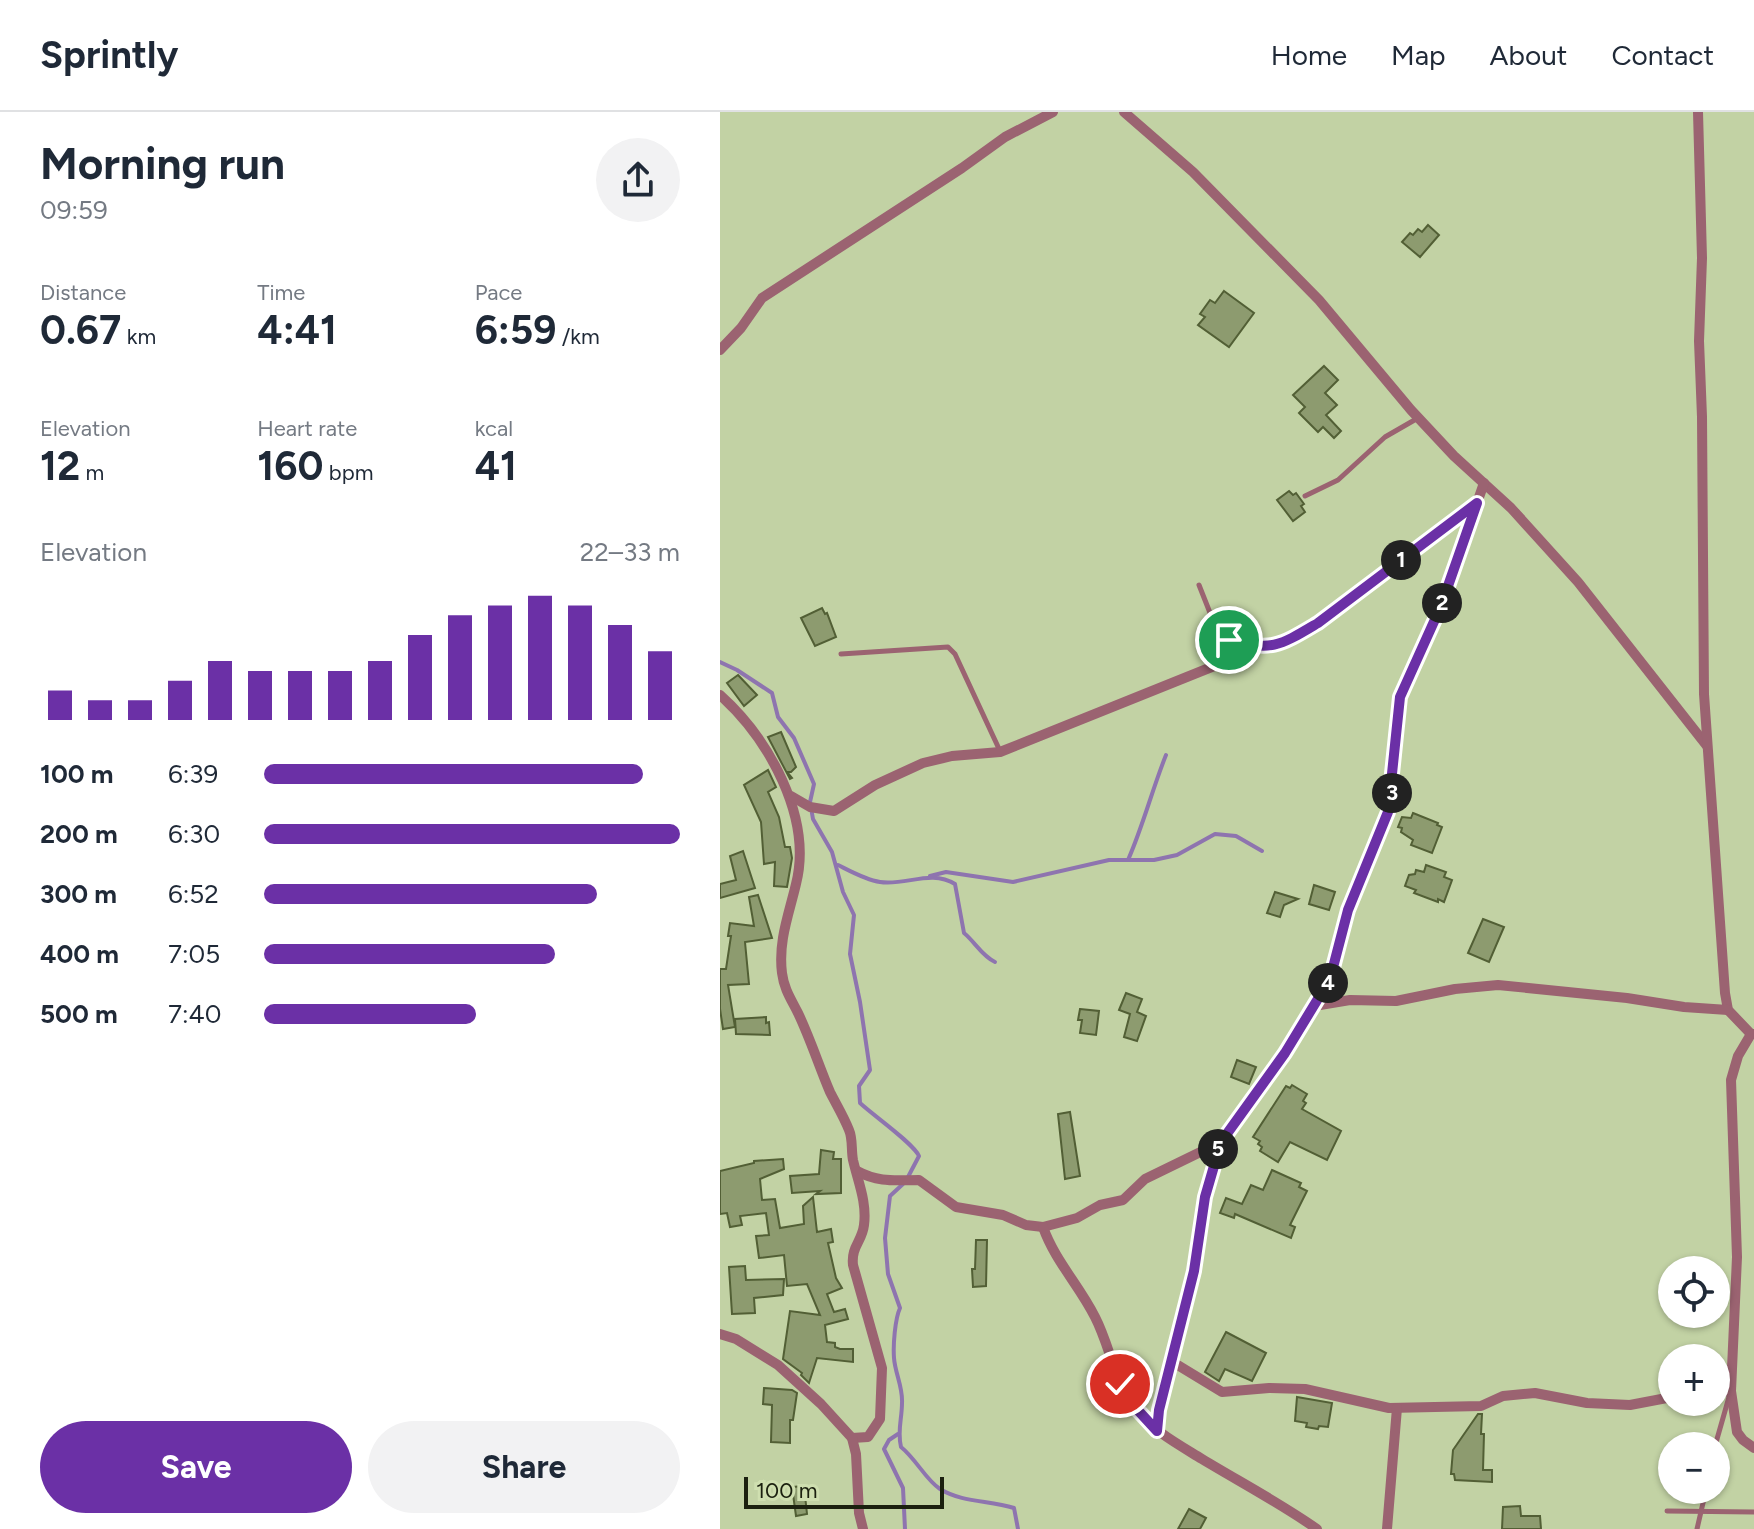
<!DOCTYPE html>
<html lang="en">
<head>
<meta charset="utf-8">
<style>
  :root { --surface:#fff; --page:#f2f2f3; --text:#1f2937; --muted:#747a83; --line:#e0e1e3; --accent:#6b30a6 }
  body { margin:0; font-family:Figtree,sans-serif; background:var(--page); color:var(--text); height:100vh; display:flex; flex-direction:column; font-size:30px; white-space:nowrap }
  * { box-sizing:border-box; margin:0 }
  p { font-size:26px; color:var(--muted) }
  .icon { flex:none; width:44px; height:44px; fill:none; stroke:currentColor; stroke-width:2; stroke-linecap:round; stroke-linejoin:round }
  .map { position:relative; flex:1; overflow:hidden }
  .drawer { display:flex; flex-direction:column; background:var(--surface); width:720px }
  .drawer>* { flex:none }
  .controls { position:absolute; left:938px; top:1144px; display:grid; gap:16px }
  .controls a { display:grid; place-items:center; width:72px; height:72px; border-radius:50%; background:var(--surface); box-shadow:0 2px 6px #0004; font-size:40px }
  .scale { position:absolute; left:24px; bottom:20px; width:200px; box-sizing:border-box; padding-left:8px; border:4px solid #1b200f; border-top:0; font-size:22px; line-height:28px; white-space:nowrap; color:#1b200f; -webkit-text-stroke:6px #cfdfb0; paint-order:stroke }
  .pin { position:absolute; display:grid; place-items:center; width:68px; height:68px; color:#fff; margin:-34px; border:4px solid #fff; border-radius:50%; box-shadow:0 2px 8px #0007 }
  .km { position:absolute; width:40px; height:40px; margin:-20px; border-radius:50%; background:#222; color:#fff; font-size:22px; line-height:40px; text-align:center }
  .round { display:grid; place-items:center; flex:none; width:84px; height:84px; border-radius:42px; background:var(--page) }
  .head { display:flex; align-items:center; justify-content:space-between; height:136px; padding:0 40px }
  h1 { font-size:44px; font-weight:700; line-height:60px }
  .figures { display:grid; grid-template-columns:repeat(3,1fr); gap:12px; height:136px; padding:8px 40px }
  .figures div { display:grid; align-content:center }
  .figures b { font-size:40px; font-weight:700 }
  .figures small { font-size:22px; font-weight:400 }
  .figures p { font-size:22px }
  .chart { height:224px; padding:16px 40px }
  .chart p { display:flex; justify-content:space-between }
  .chart svg { width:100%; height:144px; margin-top:8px; stroke:var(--accent); stroke-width:6 }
  .primary-button { display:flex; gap:16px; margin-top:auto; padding:16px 40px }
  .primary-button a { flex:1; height:92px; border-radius:48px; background:var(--accent); color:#fff; font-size:32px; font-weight:700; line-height:92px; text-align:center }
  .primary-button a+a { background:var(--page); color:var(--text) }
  ul { padding:0 40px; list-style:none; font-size:26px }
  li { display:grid; grid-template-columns:128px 96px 1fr; align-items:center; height:60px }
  li i { height:20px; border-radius:10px; background:var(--accent) }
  header { display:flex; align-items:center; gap:48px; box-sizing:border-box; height:112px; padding:0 40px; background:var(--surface); border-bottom:2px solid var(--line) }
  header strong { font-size:38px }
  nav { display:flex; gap:44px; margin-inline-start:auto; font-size:28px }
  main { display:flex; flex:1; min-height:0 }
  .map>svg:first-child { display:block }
</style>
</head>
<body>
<header>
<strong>Sprintly</strong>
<nav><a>Home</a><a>Map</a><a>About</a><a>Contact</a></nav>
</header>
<main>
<section class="drawer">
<div class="head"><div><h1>Morning run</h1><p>09:59</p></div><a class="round"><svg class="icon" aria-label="share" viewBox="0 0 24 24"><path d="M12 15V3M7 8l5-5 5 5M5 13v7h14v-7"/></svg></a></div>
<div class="figures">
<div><p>Distance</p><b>0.67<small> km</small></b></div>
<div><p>Time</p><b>4:41</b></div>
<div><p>Pace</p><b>6:59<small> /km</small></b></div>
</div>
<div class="figures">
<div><p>Elevation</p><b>12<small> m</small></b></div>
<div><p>Heart rate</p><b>160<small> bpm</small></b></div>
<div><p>kcal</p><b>41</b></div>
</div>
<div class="chart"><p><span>Elevation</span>22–33 m</p>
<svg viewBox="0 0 160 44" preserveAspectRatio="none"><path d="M5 44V35M15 44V38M25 44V38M35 44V32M45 44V26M55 44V29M65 44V29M75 44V29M85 44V26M95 44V18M105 44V12M115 44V9M125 44V6M135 44V9M145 44V15M155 44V23"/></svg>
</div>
<ul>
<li><b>100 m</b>6:39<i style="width:91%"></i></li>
<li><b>200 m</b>6:30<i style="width:100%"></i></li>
<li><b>300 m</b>6:52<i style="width:80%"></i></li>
<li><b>400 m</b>7:05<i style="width:70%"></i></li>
<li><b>500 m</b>7:40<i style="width:51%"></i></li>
</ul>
<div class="primary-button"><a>Save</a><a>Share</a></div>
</section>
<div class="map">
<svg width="1034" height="1417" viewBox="0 0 1034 1417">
  <rect width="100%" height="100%" fill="#c2d2a4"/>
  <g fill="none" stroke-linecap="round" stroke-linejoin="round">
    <g stroke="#8e74af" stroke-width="4">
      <path d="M0,550l17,8 35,23 6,24 16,21 20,46 -4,18 3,17 19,33 11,40 11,23 -4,39 10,48 10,68 -11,16 1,17c14,13 53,40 59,53l-11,21"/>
      <path d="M408,748c15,-34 24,-70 38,-105"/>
      <path d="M118,753c12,6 28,15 42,17 26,4 51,-13 75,2l9,49c11,9 18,23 31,29"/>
      <polyline points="210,764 226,760 293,770 389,748 434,748 457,743 495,722 516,724 542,739"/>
      <path d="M183,1072l-13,12 -5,42 3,36 12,34c-5,11 -7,37 -6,50 1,15 9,29 8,45 0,16 -5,28 -1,44 15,12 25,33 39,42 23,14 49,11 74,19l4,21"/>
      <polyline points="178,1322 169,1328 164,1337 183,1376 185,1417"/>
    </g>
  </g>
  <g fill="#8d9b6f" stroke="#525f35" stroke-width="2">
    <polygon points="708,113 719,123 700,145 682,130 690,121 693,123 698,117 702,120"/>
    <polygon points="504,179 534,201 509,235 478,213 485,205 480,202 490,188 495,191"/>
    <polygon points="604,254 618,268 605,281 617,293 606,303 621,319 614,326 603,315 598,320 579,301 585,295 573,283"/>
    <polygon points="569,379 573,383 576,381 584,392 581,394 585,400 573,409 557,388"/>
    <polygon points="102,496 105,502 107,501 116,525 95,534 81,506"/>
    <polygon points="18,563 37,583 24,594 7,571"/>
    <polygon points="61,620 76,655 71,660 67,660 72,666 70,667 48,625"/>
    <polygon points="48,658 56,675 48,680 59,705 65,735 70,735 72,746 67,775 54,774 55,750 44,752 41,710 24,673"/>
    <polygon points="693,701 718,711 717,713 722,715 712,741 691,733 693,728 681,720 682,716 678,715 682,705 691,706"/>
    <polygon points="23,739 35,776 0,786 0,772 16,768 10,744"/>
    <polygon points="706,753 726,760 724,765 732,768 724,790 718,787 718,790 694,781 696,778 685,774 689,763 695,762 696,758 704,760"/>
    <polygon points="594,773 615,780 609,798 589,792"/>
    <polygon points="555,780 578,787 564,793 560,805 547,801"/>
    <polygon points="38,783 52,826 25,830 29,872 8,873 15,915 3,917 0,897 0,857 6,857 11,824 8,824 10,811 34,814 29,785"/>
    <polygon points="763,807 784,815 769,850 748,841"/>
    <polygon points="406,881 422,887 417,900 426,904 417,929 404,925 410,902 399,898"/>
    <polygon points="360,897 379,899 376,923 360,921 362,908 358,908"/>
    <polygon points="46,905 46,911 49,910 50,923 16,922 15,907"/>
    <polygon points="517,948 536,955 529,972 511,965"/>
    <polygon points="572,973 587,982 583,989 586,991 582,997 621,1019 607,1048 570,1030 558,1050 540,1039 542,1035 538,1032 540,1029 533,1025 566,974 570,976"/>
    <polygon points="350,1000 360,1064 345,1067 338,1002"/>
    <polygon points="101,1038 114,1040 113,1047 121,1047 121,1081 96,1082 100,1079 72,1081 70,1064 99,1062"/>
    <polygon points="63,1047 64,1057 40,1067 42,1088 55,1087 60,1116 84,1112 83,1094 93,1085 97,1120 111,1117 113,1130 108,1131 116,1166 122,1176 107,1182 114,1200 125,1197 128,1207 105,1213 107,1230 115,1231 115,1235 120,1237 133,1237 133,1250 97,1246 89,1271 81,1263 82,1261 63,1247 70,1199 100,1203 87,1172 67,1174 64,1143 39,1146 36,1124 49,1123 46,1101 20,1104 22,1113 10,1115 7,1101 0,1102 0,1059 34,1051 34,1049"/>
    <polygon points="552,1058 581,1071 579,1075 587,1079 570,1113 575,1115 571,1126 515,1102 514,1106 500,1101 506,1086 522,1092 531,1073 543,1078"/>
    <polygon points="256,1128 267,1128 266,1174 253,1175 252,1157 255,1157"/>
    <polygon points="25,1154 26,1168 64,1167 63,1183 34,1186 35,1201 12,1202 9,1155"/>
    <polygon points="506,1220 546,1241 532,1269 505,1257 499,1269 485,1260"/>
    <polygon points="44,1276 72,1278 77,1281 73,1308 70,1308 70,1331 51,1330 52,1293 43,1292"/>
    <polygon points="577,1285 612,1291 608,1315 599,1314 598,1317 586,1315 587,1311 575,1309"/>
    <polygon points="758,1302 762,1302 761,1322 764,1322 763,1358 772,1358 772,1370 735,1368 734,1362 731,1362 733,1338"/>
    <polygon points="84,1374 87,1402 76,1404 72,1375"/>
    <polygon points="800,1394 801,1404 820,1404 821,1417 782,1417 783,1395"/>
    <polygon points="469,1397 486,1406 480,1417 458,1417"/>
  </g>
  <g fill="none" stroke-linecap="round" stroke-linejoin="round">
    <g stroke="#9b6371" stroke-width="5">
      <polyline points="585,384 618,368 665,325 698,306"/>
      <polyline points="479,473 498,521 509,528 534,535"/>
      <polyline points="121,542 228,535 235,542 280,639"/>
      <polyline points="995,1334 1009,1285"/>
      <polyline points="947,1399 1034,1400"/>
      <polyline points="977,1417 986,1378"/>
    </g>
    <g stroke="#9b6371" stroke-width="10">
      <polyline points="404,0 473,60 599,188 691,298 734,344 791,396 858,470 987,634"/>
      <polyline points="978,0 982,146 979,229 982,305 984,582 1005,881 1008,898 1031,922 1034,922"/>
      <polyline points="0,238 21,216 42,186 242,56 285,25 333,0"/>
      <path d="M0,583c48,43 93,122 76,189 -7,30 -18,57 -14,89 2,16 9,26 16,40 12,25 21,53 32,79 6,12 14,25 19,38 4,9 2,20 4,30 5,22 14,42 11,65 -2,17 -13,21 -11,40l29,103 -2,51 -12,18 -16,1"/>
      <polyline points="71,684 90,695 114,699 155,673 203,651 232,644 280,640 539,536 572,527 598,511 756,392"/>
      <polyline points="594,894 630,888 676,889 735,877 778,873 907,886 964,895 1008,898"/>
      <polyline points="1031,922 1018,944 1011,968 1017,1145 1011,1279 1017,1320 1023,1328 1034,1336"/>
      <path d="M137,1059c22,12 39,9 62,9l37,27 47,8 23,10 17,2 34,-9 23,-13 23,-5 22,-21 76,-37"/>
      <path d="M323,1115c12,34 36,58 52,90 15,29 19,63 39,90 19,24 42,36 68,52 38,23 78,44 115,70"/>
      <polyline points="0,1222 16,1227 58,1253 101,1292 132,1326 136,1342 139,1401 143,1417"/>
      <polyline points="451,1249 502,1280 549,1276 585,1277 669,1296 761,1294 783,1284 815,1281 867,1291 910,1293 952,1285"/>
      <polyline points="996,1280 1011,1279"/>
      <path d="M437,1319l2,-21c11,-47 26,-93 35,-140 9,-44 12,-86 27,-128l64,-89 45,-74 18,-69 40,-98 12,-115 41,-91 43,-123"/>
      <polyline points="667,1417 677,1296"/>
    </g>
  </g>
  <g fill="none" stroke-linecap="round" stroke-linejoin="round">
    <defs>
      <path id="route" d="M400,1272l14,22 23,25 2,-21 35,-139 11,-74 16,-55 64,-89 45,-74 18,-69 40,-98 12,-115 41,-91 36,-103 -159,120c-37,22 -46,29 -89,17"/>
    </defs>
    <use href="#route" stroke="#fff" stroke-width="16"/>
    <use href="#route" stroke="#6b30a6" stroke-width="10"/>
  </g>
</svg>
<div class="controls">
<a><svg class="icon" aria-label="locate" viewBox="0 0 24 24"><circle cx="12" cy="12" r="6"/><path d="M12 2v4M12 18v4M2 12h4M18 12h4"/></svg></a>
<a>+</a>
<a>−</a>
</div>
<div class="scale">100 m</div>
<div class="pin" style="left:509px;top:528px;background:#1e9e55"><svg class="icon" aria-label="arrive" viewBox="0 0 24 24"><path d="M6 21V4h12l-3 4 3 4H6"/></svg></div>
<div class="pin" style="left:400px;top:1272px;background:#d93025"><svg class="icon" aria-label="check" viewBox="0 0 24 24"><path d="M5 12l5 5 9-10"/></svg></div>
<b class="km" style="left:681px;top:448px">1</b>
<b class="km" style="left:722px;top:491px">2</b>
<b class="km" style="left:672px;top:681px">3</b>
<b class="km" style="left:608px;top:871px">4</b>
<b class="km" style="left:498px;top:1037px">5</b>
</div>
</main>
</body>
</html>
